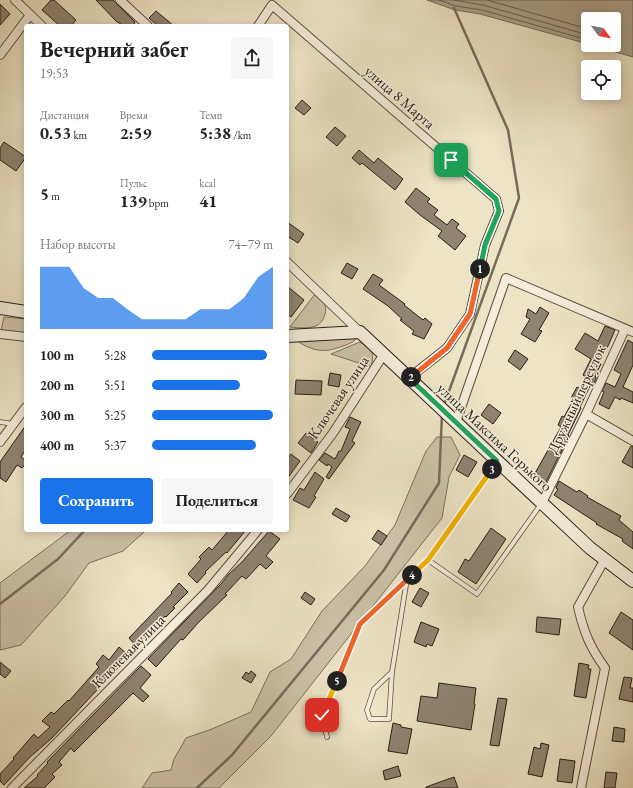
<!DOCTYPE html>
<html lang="ru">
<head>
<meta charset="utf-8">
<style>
  :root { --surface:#fff; --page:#f6f6f6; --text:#222; --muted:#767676; --accent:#1a73e8 }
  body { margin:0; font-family:"EB Garamond",serif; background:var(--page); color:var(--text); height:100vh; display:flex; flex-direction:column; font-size:15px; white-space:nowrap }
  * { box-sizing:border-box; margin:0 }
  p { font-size:13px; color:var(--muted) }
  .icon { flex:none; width:22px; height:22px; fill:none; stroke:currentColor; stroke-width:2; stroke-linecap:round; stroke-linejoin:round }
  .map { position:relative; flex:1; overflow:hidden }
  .side { position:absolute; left:24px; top:24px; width:265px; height:508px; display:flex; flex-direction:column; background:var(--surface); border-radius:4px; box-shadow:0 2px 10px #0003 }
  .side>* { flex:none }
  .needle { width:26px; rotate:122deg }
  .controls { position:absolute; left:581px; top:12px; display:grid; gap:8px }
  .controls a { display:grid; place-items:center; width:40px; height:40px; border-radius:4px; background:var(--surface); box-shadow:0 2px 10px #0003; font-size:20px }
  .pin { position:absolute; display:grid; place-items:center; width:34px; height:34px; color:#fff; margin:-17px; border-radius:8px; box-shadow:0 2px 6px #0006 }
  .km { position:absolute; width:20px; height:20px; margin:-10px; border-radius:50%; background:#222; color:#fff; font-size:11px; line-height:20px; text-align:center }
  .round { display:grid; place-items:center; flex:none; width:42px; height:42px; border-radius:4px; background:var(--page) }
  .summary { display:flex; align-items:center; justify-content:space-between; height:68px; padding:0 16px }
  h1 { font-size:22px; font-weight:700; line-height:30px }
  .figures { display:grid; grid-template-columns:repeat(3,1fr); gap:6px; height:68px; padding:4px 16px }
  .figures div { display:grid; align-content:center }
  .figures b { font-size:17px; font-weight:700 }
  .figures small { font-size:11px; font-weight:400 }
  .figures p { font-size:11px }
  .chart { height:112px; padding:8px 16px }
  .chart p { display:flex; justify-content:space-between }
  .chart svg { width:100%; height:72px; margin-top:4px; fill:var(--accent); opacity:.7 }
  .primary-button { display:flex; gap:8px; margin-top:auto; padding:8px 16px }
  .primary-button a { flex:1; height:46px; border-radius:4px; background:var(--accent); color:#fff; font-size:16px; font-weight:700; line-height:46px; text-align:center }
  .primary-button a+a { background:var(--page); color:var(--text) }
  ul { padding:0 16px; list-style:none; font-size:13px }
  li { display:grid; grid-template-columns:64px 48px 1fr; align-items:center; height:30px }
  li i { height:10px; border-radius:5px; background:var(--accent) }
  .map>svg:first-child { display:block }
</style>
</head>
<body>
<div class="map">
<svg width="633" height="788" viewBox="0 0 633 788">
  <rect width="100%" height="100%" fill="#ede4c5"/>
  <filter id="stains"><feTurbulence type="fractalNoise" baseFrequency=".005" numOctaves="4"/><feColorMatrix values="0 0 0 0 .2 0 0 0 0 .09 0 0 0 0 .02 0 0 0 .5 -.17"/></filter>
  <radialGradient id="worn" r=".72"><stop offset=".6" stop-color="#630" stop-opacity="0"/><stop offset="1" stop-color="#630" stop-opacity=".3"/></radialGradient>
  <g fill="#ccc2a7" stroke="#7a705e">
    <path d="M315,294c2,2 5,4 7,6 7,7 3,20 -4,25 -8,4 -20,3 -28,2z"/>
    <polygon points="4,317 26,319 26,335 1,331"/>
    <path d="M359,335c-4,7 -10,9 -16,11 -18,7 -29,6 -46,-5z"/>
    <path d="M360,342c12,8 15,10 11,25l-40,-13z"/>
    <polygon points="437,437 451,437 460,455 449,477 442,518 271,736 219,788 142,788 152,773 171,770 174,759 186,738 212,729 251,712 270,672 291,659 322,611 365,566 395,525 426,451"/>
    <polygon points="71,530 145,530 144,532 123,551 89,563 65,596 21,645 0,650 0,583"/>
  </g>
  <polygon fill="#aaa089" stroke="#766c5b" points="427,0 633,0 633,57 591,45 614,45 614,19 588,19 588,44 480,14 455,10"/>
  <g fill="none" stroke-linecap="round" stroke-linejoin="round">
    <g stroke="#6a5e4f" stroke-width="1">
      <polyline points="439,0 456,6 482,10 588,40"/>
      <polyline points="454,0 483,5 588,35"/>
      <polyline points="487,0 588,29"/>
    </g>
    <g stroke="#766c5b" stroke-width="2.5">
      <polyline points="444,405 519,198 508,130 454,8"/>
      <polyline points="0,604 58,559 85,530"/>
      <polyline points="197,788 232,755 384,570 439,483 442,414"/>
    </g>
  </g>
  <g fill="#8f8471" stroke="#291d15">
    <polygon points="51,0 54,0 76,20 71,26 60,26 42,10"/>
    <polygon points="96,0 113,0 135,22 133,26 124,26 116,21"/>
    <polygon points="0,4 10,14 0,25"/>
    <polygon points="156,11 174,26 158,26 149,18"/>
    <polygon points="302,100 311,108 304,115 295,108"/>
    <polygon points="335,127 346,136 337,146 326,137"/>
    <polygon points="4,142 26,157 16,171 0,160 0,148"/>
    <polygon points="359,150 374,163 378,158 403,179 395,190 362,163 360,165 352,158"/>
    <polygon points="416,188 430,199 427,202 438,210 434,215 447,225 452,219 459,224 456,228 466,236 455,250 438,236 442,231 420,215 405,202"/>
    <polygon points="287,222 304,234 298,243 287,236"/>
    <polygon points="347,263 358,269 352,279 341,273"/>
    <polygon points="373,274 383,280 379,285 405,304 404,305 423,320 425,318 432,324 424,339 412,334 414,331 400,320 402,319 388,306 363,289"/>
    <polygon points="287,286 304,300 291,317 287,314"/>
    <polygon points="540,307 549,313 539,330 542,331 535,342 521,334 530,319 526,317 528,309 536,314"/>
    <polygon points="605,326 615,330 608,346 598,363 601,364 595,376 596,377 596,379 592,387 590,386 580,407 581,408 568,435 569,436 546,482 534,475 561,427 558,425 562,416 564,417 574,399 571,398 577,387 581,389 587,378 583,375 591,359 575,349 585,333 598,341"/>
    <polygon points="628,340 633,343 633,365 623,387 633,392 633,403 621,398 620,400 615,397 609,409 599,404 604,392 602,391 606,383 615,387 621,374 614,370"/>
    <polygon points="515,350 528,359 520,370 508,361"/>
    <polygon points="330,373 341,375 339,387 328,385"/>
    <polygon points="296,380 322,381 321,395 295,394"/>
    <polygon points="489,404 501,413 493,424 481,415"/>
    <polygon points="350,417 361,422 352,441 355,443 329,479 326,477 332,467 328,464 327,466 319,460 325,453 335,459 339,451 341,451 350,429 345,427"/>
    <polygon points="26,425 26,449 21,457 26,461 26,463 22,468 17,465 6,482 0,478 0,462"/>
    <polygon points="306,433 318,442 311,453 298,443"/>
    <polygon points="631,446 633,446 633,468 622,462"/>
    <polygon points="291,454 300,461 287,479 287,459"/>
    <polygon points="464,455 477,462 468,477 456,470"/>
    <polygon points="315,472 324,479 314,496 316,497 309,508 293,500 300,488 304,490"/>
    <polygon points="559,481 577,492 579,490 588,496 587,497 621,516 619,520 633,532 633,549 622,541 623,539 596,524 597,523 554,495 558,489 556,488"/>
    <polygon points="336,508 350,516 346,522 332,514"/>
    <polygon points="491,528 506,539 476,584 458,572 465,559 469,561"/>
    <polygon points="229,530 246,530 227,553 226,552 205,572 206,573 197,583 188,574 201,559 199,557 209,547 212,550"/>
    <polygon points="378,530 387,536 381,545 372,539"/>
    <polygon points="269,531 280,539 266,556 273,562 266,569 260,564 246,579 242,576 225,594 227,595 198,623 183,640 181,639 156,667 148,659 222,583 228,575 242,562"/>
    <polygon points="179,583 188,592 173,607 175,608 166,617 165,616 137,647 129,638 172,593 171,592"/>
    <polygon points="420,588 429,593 421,607 412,602"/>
    <polygon points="305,592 315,599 311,605 301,598"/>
    <polygon points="621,612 633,620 633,650 609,633"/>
    <polygon points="537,617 561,619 559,635 536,632"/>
    <polygon points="421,622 439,629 432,646 427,644 426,647 414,642"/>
    <polygon points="119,647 129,656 52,738 30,757 4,785 0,781 0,774 14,759 13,758 34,734 38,738 50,727 42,721 51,712 54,714 68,700 69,701 99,667 96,664 103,655 109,660"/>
    <polygon points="0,662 11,671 5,678 0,674"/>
    <polygon points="579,663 589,665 588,669 591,669 586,698 574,696"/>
    <polygon points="141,666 151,675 140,688 149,696 143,702 133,693 74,752 71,748 59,762 62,765 52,774 55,777 44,788 24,788 38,776 37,775 48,763 47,762"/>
    <polygon points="251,671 256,675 251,683 242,678 246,672 249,674"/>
    <polygon points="624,677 632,678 630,688 633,688 633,702 619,699"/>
    <polygon points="439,683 476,688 474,704 475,704 471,730 417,721 421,696 437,698"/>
    <polygon points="498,698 507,699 499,746 490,745"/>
    <polygon points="393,723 401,725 401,727 412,729 407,754 388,751"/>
    <polygon points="614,727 625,729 624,742 612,741"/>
    <polygon points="541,743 549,745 542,777 528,774 534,747 540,749"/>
    <polygon points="560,759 575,761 572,783 557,781"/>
    <polygon points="398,766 401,776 385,780 383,771"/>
    <polygon points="606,772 617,773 615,788 604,788"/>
    <polygon points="454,777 458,788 426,788 426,787"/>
  </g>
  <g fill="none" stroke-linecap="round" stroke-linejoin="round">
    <defs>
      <g id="lane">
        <polyline points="0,422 13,424"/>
        <polyline points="497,462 428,560 477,594 541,504"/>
        <polyline points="392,672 374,689 367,710 370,719 389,719 392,672 407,579"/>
        <polyline points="327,737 322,715 360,624 428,560"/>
      </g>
      <g id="street">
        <polyline points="15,0 42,26"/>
        <polyline points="120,0 148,26"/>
        <polyline points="258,26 272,5 496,199 499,211 485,245 470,314 447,348 409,378"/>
        <polyline points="0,55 30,15"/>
        <polyline points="287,262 360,332"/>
        <polyline points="0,334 26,337"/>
        <polyline points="586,414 633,441"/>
        <polyline points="456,422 506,278 633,332"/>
        <polyline points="0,442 26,407"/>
        <polyline points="287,494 333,433 384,354"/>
        <polyline points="542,503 586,414 625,329"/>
        <polyline points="12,788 208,590 258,530"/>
        <path d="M581,788l24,-120c-15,-21 -21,-35 -27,-61l27,-48"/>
      </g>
      <g id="secondary">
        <polyline points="0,308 26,312"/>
        <polyline points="287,336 360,332 542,503 590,548 633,581"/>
      </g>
    </defs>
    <use href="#lane" stroke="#5a4f41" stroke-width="5.5"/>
    <use href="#street" stroke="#5a4f41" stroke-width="10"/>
    <use href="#secondary" stroke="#291d15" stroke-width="14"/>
    <use href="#lane" stroke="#f3edd9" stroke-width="4"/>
    <use href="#street" stroke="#f3edd9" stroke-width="8"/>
    <use href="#secondary" stroke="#f3edd9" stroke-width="12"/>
  </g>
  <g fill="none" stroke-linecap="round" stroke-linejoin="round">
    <defs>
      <polyline id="split-1" points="451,160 496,199 499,211 485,245 480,269"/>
      <polyline id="split-2" points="411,377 447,348 470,314 480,269"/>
      <polyline id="split-3" points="411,377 409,378 497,461 492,469"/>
      <polyline id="split-4" points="412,575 428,560 492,469"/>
      <polyline id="split-5" points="337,681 360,624 412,575"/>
      <polyline id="split-6" points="322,715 337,681"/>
    </defs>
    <use href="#split-1" stroke="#fff" stroke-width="8"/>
    <use href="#split-2" stroke="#fff" stroke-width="8"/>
    <use href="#split-3" stroke="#fff" stroke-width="8"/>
    <use href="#split-4" stroke="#fff" stroke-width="8"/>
    <use href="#split-5" stroke="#fff" stroke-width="8"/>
    <use href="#split-6" stroke="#fff" stroke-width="8"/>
    <use href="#split-1" stroke="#22a559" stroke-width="5"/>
    <use href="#split-2" stroke="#f0652b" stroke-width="5"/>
    <use href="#split-3" stroke="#22a559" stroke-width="5"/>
    <use href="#split-4" stroke="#f5b400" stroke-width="5"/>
    <use href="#split-5" stroke="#f0652b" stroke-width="5"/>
    <use href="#split-6" stroke="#f5b400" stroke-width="5"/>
  </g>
  <g text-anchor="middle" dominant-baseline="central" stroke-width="3" stroke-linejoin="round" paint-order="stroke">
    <g font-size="15" fill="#291d15" stroke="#f3edd9">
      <text transform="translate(400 97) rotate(41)">улица 8 Марта</text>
      <text transform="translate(338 397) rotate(-56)">Ключевая улица</text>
      <text transform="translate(576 399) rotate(-65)">Дружный переулок</text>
      <text transform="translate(495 437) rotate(43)">улица Максима Горького</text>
      <text transform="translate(128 651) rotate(-45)">Ключевая улица</text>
    </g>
  </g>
  <rect width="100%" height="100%" filter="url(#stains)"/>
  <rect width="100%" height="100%" fill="url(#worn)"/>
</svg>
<div class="controls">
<a><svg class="needle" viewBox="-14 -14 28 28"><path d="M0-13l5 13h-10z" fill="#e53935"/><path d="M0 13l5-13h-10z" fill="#767676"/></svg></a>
<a><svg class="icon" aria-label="locate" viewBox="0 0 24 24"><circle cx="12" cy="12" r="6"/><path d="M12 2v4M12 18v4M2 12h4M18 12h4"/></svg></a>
</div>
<div class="pin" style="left:451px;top:160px;background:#1e9e55"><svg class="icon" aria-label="arrive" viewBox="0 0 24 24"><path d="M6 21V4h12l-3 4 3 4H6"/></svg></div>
<div class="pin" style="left:322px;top:715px;background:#d93025"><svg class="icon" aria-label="check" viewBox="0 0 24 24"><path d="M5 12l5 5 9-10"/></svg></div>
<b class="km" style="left:480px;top:269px">1</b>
<b class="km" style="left:411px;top:377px">2</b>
<b class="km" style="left:492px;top:469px">3</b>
<b class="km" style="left:412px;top:575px">4</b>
<b class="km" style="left:337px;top:681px">5</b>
<section class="side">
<div class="summary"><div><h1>Вечерний забег</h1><p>19:53</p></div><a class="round"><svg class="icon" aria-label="share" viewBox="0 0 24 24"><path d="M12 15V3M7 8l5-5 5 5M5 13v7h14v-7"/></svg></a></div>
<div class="figures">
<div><p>Дистанция</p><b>0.53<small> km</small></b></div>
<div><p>Время</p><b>2:59</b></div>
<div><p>Темп</p><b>5:38<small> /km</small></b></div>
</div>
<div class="figures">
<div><b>5<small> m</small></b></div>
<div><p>Пульс</p><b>139<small> bpm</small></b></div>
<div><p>kcal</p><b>41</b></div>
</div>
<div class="chart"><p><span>Набор высоты</span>74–79 m</p>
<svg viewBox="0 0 160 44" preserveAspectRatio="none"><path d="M0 44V6L10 6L20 6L30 19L40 25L50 25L60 32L70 38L80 38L90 38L100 38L110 32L120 32L130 32L140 25L150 12L160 6V44z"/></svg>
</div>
<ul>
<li><b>100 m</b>5:28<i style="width:95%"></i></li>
<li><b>200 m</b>5:51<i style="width:73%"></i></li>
<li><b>300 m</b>5:25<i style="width:100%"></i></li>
<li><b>400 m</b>5:37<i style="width:86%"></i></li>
</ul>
<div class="primary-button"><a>Сохранить</a><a>Поделиться</a></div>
</section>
</div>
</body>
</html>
